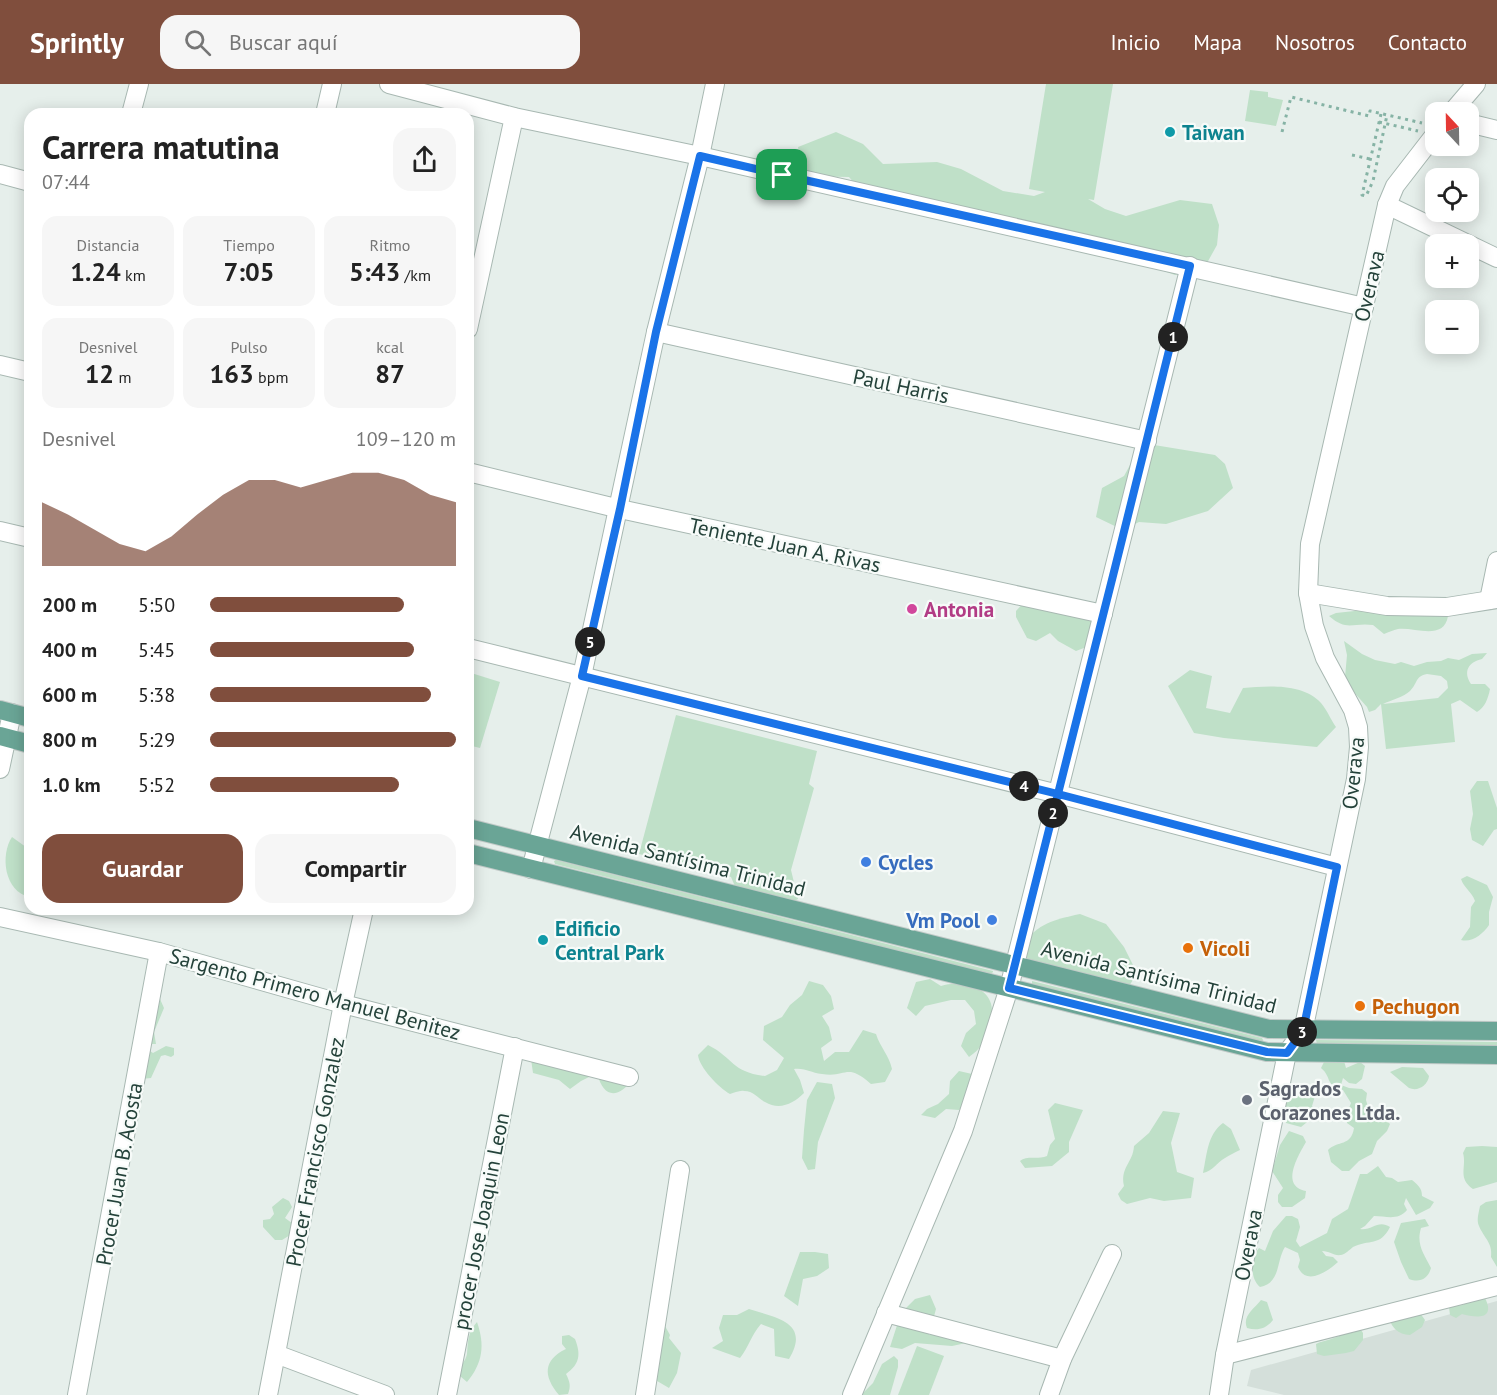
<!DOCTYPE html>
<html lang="es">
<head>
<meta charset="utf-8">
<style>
  :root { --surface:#fff; --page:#f6f6f6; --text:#222; --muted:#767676; --accent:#804e3d }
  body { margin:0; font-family:"PT Sans",sans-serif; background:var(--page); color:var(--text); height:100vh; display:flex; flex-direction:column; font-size:22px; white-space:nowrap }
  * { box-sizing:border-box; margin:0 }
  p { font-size:20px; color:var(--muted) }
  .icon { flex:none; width:33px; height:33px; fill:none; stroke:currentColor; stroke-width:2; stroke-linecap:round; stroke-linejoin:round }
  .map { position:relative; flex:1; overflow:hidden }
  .details { position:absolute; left:24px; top:24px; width:450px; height:807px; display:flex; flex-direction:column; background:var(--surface); border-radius:18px; box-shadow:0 3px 15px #0003 }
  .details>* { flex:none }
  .needle { width:39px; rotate:338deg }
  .fabs { position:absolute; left:1425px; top:18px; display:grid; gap:12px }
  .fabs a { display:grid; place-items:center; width:54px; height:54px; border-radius:12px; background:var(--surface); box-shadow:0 3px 15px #0003; font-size:30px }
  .pin { position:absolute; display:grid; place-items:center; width:51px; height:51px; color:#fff; margin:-26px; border-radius:12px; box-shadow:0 3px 9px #0006 }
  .km { position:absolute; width:30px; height:30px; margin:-15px; border-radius:50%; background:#222; color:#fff; font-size:16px; line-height:30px; text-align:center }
  .round { display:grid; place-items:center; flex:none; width:63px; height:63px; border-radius:18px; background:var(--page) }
  .summary { display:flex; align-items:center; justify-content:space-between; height:102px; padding:0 18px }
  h1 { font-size:33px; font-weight:800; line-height:45px }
  .figures { display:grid; grid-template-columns:repeat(3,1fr); gap:9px; height:102px; padding:6px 18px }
  .figures div { display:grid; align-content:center; border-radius:15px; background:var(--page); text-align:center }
  .figures b { font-size:26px; font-weight:800 }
  .figures small { font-size:16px; font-weight:400 }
  .figures p { font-size:16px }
  .chart { height:168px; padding:12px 18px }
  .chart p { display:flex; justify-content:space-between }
  .chart svg { width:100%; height:108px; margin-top:6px; fill:var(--accent); opacity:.7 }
  .cta { display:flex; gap:12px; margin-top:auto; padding:12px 18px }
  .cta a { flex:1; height:69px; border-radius:18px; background:var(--accent); color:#fff; font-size:24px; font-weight:800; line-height:69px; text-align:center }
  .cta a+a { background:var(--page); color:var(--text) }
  ul { padding:0 18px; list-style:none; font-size:20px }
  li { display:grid; grid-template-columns:96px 72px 1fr; align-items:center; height:45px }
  li i { height:15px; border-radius:8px; background:var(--accent) }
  header { display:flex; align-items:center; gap:36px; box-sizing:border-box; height:84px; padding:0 30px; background:var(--accent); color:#fff }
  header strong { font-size:28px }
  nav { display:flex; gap:33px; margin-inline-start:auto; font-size:21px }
  .search { width:420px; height:54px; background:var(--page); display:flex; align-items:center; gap:15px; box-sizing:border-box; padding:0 21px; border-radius:18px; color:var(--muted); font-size:22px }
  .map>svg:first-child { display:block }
</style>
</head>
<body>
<header>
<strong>Sprintly</strong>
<div class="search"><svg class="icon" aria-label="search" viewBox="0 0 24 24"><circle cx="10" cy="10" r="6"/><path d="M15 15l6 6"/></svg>Buscar aquí</div>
<nav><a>Inicio</a><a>Mapa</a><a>Nosotros</a><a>Contacto</a></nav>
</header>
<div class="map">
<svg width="1497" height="1311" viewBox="0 0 1497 1311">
  <rect width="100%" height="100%" fill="#e6efeb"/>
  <polygon fill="#d4dfda" points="1497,1217 1497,1311 1284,1311 1247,1302 1251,1286"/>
  <g fill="#bfe0c8" fill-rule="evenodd">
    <polygon points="1046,0 1113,0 1094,116 1088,115 1105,125 1126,132 1180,116 1212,120 1219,141 1217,161 1207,179 1175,191 1128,174 1005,147 991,128 966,136 913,124 891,106 868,115 849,93 803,92 798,63 836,48 863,60 883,80 937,78 961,85 1003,107 1034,112 1045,108 1029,105"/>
    <polygon points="1250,6 1268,8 1268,13 1283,16 1276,42 1245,37"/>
    <polygon points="1142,359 1215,371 1225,380 1233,404 1208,427 1166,440 1139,438 1123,446 1096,433 1102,404 1124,392"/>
    <polygon points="1029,513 1098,531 1089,562 1076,567 1058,557 1050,549 1036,557 1027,554 1016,533 1016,527"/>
    <path d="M1364,526l84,6c-4,25 -33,11 -50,13 -5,1 -9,3 -14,5l-11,-9c-20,-3 -26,7 -44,-9l7,-3z"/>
    <path d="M1344,557l18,13 13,6 20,4 6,-2 13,4 13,-4 14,-1 7,-3 11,2 13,-6 15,-1 -5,6c-14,3 -19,13 -11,25h14l5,5c-2,10 -5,18 -13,23l-17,-12 -9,4 4,38 -69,7 -5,-45 -6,6 -6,2 -2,-5 -15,-17 -7,-13 2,-22zM1427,590l14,2 6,5 1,7 -10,10 -55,6c8,-4 21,-7 27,-13 8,-8 5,-15 17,-17z"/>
    <path d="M1190,586l22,6 -6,32 24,5 13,-25c25,-2 60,-5 78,15 6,7 10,17 15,24l-19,20 -93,-9 -30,-5 -26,-47z"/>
    <polygon points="468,588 500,598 480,664 468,661"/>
    <polygon points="676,631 817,667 809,700 814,704 791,786 798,815 777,826 737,807 731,793 639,770"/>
    <polygon points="1477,697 1488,697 1497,724 1497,745 1494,746 1483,762 1472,756 1470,745 1473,730 1470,707"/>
    <path d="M12,753l18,13v47c-26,-5 -30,-42 -18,-60z"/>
    <polygon points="556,776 993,887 993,888 991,890 555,780 554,777"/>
    <path d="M1467,792l20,9 6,12 -4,15v13c-6,9 -17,18 -28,15l9,-13 1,-20 4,-6c-3,-9 -11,-13 -14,-22z"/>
    <path d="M1080,830l26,10 18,23 13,26 -12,20 -99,-23 -5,-25c19,-22 31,-25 59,-31z"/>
    <path d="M930,895l11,7c19,-6 52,0 51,26 0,5 -4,13 -6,18 -4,14 -4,18 -17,27l-8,-11 5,-13 10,-9 -2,-13 -9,-11h-14l-26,6 -9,10 -9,-8 9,-26z"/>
    <path d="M809,897l14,4 8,11 3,13 -12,7 7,11 3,13 -11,8 3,13 11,-9h14l14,-22 13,4c4,13 13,21 16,35l-7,13 -14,2c-25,-22 -24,-6 -49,-10 -12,-1 -15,-6 -28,-5l6,11 4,13c-10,10 -24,18 -39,9 -8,-4 -11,-11 -21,-11 -4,-1 -10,2 -14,3 -11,-6 -31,-27 -32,-39l10,-10c26,13 23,27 57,31l12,-6 7,-12 -21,-18 1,-14 18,-9 8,-12 12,-10z"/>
    <polygon points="1032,897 1262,954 1263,956 1262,958 1032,901"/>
    <polygon points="157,915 160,915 164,924 154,948 156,960 150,960 150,967 153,969 166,962 174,964 174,971 171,973 165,971 161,972 151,994 141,995"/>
    <polygon points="1316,956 1497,958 1497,962 1317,960"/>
    <path d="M531,975l103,19c-15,20 -30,22 -37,-5l-16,8 -11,8 -11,-9 -26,-7z"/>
    <path d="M1344,977l2,7 14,-6 5,4 -3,13 -6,5 -7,-1 -6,-5 -2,7 8,3 13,1 5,4 -1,7 2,7 7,2 -2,7 5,3h7l5,5 -3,7 -10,10 -5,13 -13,7 -10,10h-7l-11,-9 -3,-12c10,-10 23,-3 26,-22l-7,-5 -1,-7 5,-13 -8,-13c-18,-4 -11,-13 -22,-22l3,-6z"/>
    <path d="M1402,983l21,1 6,8c-1,9 -11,16 -20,12l-19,-16z"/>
    <polygon points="959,987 972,990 976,1003 959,1026 946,1025 935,1034 921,1031 927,1025 938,1020 949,1010 950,997"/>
    <polygon points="817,998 832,1000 835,1014 818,1058 815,1085 808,1086 802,1074 804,1046 807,1016"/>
    <polygon points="1304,1004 1312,1004 1316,1009 1312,1022 1315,1028 1312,1034 1301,1043 1286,1039 1281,1025 1286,1008 1299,1009"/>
    <path d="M1055,1019l28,7 -14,32v10l-17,14 -27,2 -5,-7c7,-6 17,-1 27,-5l3,-11 5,-6 -7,-29z"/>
    <path d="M1163,1027l17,2 -9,30 6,29 17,6 -3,20 -27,3 -14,-3 -23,6 -6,-4 -3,-6 6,-8c-4,-19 9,-23 10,-40l15,-13z"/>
    <path d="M1223,1039l8,6 9,21c-5,2 -10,5 -15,8 -9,5 -12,13 -22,15 4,-18 4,-38 20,-50z"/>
    <path d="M1289,1047l14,5 3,6c-8,14 -26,44 0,49l-1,7 -13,9h-10l-4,-5v-7l5,-7 -11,-17 8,-26z"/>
    <path d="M1482,1062l15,1v35l-24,7c-16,-11 -6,-22 -10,-36l3,-6z"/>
    <path d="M1378,1082l8,11 6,1 6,4 14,-2c6,5 10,8 10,16l12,6 -4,6 -14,7 -10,-17 -2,6 3,6c-9,11 -21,6 -33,6l-9,10 -5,3c12,2 18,-10 30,-2 -10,20 -21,12 -37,20 -4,3 -7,7 -12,8 -8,1 -11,-4 -19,-4l4,5 7,1 5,5c-11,10 -32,24 -40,5l2,-7 -2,-7 -13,-6c-9,14 -4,36 -25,40 -10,-8 -10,-29 -1,-39l6,3 8,-20 13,-15h6l6,3 2,8 -4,14 4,6 27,-14 5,-14 16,-10 12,-35h7z"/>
    <polygon points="283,1114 289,1117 292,1123 285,1134 296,1142 295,1148 282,1156 275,1156 263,1143 263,1136 270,1135 274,1130 272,1123"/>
    <path d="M1497,1116v67l-6,-10c2,-14 -7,-19 -12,-31 -3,-6 0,-14 1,-20l6,-4z"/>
    <path d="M1425,1135l4,7 -8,2c-5,17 3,26 10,40 -3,11 -11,15 -22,11l-8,-17 -7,-20 7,-19z"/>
    <polygon points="800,1168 815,1168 828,1170 829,1184 817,1192 803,1195 798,1222 784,1212"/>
    <polygon points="930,1211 936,1225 929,1251 955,1251 973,1260 966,1259 952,1262 915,1259 902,1265 890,1263 901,1229 915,1215"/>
    <path d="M1473,1213l12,1c11,22 -9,20 -23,16l-6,4 -6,-3 -1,-8 14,-2z"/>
    <path d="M1261,1216l6,2 6,18c-7,9 -16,11 -26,8 -5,-12 7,-19 14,-28z"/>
    <path d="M749,1225c27,9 62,13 40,50l-14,-3 -1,-27 -13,-5c-10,11 -12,23 -21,34l-28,-10 11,-7 -4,-13 4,-13h14z"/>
    <path d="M1417,1225l8,11 -3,7 -12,8c-13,-1 -16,-6 -22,-17z"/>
    <path d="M477,1238c8,23 6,41 -10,60l-7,-6c0,-13 5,-13 7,-22 1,-13 1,-22 10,-32z"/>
    <polygon points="665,1242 670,1251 669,1254 681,1269 677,1289 669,1304 652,1294"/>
    <path d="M1359,1243l4,6v7l-9,11 -8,2 -22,3 -7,-2 -1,-10c6,-3 9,-3 15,-5 10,-3 18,-8 28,-12z"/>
    <path d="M569,1251l6,4c6,15 5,25 -9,35 4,8 5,12 2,20l-9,1c-16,-19 -16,-35 7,-46l-4,-5v-8z"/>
    <polygon points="917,1262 944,1272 929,1311 898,1311"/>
    <polygon points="894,1272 898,1276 898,1283 890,1311 861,1311 873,1299 882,1280"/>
  </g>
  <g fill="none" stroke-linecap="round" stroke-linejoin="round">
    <defs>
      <g id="minor">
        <polyline points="389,0 514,33 700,72 1364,223"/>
        <polyline points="1452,28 1476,0"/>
        <polyline points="131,30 139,0"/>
        <polyline points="325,30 332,0"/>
        <polyline points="1468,39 1497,46"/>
        <polyline points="0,90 30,98"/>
        <polyline points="1387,121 1497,174"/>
        <polyline points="468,245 514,33"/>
        <polyline points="656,248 1147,357"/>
        <polyline points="0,281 30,288"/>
        <polyline points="468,388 620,425 1103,530"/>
        <polyline points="0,447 30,454"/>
        <polyline points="1308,509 1387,522 1447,523 1497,515"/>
        <polyline points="1489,516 1497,477"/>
        <polyline points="468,564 1058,710 1337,783"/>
        <polyline points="0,685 12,629"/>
        <polyline points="531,785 582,592 656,248 700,72 715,0"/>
        <polyline points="0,833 159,868 343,920 629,993"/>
        <polyline points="886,1229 1062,1275"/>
        <polyline points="276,1270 385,1311"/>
        <polyline points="1225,1271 1497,1202"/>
        <polyline points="77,1311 159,868"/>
        <polyline points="268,1311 343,920 364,825"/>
        <polyline points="447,1311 515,963"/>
        <polyline points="645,1311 680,1086"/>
        <polyline points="852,1311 963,1047 1009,904 1190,182"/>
        <polyline points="1049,1311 1062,1275 1112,1170"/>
        <polyline points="1219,1311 1225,1271 1287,969 1303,947 1356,695 1359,663 1358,643 1353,626 1325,574 1314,542 1308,509 1310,460 1387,121 1395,102 1436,49"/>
      </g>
      <g id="primary">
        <polyline points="0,626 30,634"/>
        <polyline points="0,652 30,660"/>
        <polyline points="468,744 1269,945 1497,947"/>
        <polyline points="468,769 1267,968 1497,971"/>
      </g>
    </defs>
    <use href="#minor" stroke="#a8b8b2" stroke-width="20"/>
    <use href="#primary" stroke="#c2cac8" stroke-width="20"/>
    <g stroke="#86b3a5" stroke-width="3" stroke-dasharray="3 4.5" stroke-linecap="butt">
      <polyline points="1381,30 1362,111 1366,112 1373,97 1387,31"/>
      <polyline points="1379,38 1418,47"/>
      <polyline points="1282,48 1291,13 1369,32 1370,27 1422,39"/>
      <polyline points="1352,71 1370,75"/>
    </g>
    <use href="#minor" stroke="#fff" stroke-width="18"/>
    <use href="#primary" stroke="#6aa596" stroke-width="18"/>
  </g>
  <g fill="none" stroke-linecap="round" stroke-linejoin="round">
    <defs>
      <path id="route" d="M782,91l408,91c-60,241 -119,481 -181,722l258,64 20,1 16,-22 34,-164 -279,-73 -476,-118 38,-167 36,-177 44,-176 82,19"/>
    </defs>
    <use href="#route" stroke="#fff" stroke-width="12"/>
    <use href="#route" stroke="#1a73e8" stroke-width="8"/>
  </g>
  <g fill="#0f9aa8" stroke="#f7fbf9" stroke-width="2">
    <circle cx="1170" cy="48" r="6"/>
    <circle cx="543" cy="856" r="6"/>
  </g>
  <circle fill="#d1479c" stroke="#f7fbf9" stroke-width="2" cx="912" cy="525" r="6"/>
  <g fill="#3f7fe0" stroke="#f7fbf9" stroke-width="2">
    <circle cx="866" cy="778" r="6"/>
    <circle cx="992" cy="836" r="6"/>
  </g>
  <g fill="#e8710a" stroke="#f7fbf9" stroke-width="2">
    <circle cx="1188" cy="864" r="6"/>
    <circle cx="1360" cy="922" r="6"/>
  </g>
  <circle fill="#6b7280" stroke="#f7fbf9" stroke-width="2" cx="1247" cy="1016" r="6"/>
  <g text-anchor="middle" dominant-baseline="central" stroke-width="4.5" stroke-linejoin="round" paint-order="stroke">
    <g font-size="21" font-weight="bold" fill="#0d838f" stroke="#f7fbf9" text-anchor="start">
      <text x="1182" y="48">Taiwan</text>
      <text x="555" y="844">Edificio<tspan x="555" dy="24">Central Park</tspan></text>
    </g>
    <g font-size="21" fill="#24423a" stroke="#f7fbf9">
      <text transform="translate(1369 202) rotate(-77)">Overava</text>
      <text transform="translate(901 302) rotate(12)">Paul Harris</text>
      <text transform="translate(785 461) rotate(12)">Teniente Juan A. Rivas</text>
      <text transform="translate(1353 689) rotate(-84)">Overava</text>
      <text transform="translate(688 776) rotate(14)">Avenida Santísima Trinidad</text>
      <text transform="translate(1159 893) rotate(14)">Avenida Santísima Trinidad</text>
      <text transform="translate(315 910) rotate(15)">Sargento Primero Manuel Benitez</text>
      <text transform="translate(315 1068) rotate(-79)">Procer Francisco Gonzalez</text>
      <text transform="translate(119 1090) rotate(-80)">Procer Juan B. Acosta</text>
      <text transform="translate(481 1137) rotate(-79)">procer Jose Joaquin Leon</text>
      <text transform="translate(1248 1161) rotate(-79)">Overava</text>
    </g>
    <g font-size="21" font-weight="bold" fill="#b23c85" stroke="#f7fbf9" text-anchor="start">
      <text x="924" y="525">Antonia</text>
    </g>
    <g font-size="21" font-weight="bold" fill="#366cbe" stroke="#f7fbf9" text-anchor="start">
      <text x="878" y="778">Cycles</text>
      <text x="980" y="836" text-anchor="end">Vm Pool</text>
    </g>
    <g font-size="21" font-weight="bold" fill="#c56008" stroke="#f7fbf9" text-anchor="start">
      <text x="1200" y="864">Vicoli</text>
      <text x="1372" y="922">Pechugon</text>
    </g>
    <g font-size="21" font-weight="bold" fill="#5b616d" stroke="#f7fbf9" text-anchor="start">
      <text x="1259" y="1004">Sagrados<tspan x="1259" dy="24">Corazones Ltda.</tspan></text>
    </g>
  </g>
</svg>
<div class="fabs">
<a><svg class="needle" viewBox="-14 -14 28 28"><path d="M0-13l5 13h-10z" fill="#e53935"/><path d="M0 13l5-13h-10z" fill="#767676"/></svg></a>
<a><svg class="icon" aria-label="locate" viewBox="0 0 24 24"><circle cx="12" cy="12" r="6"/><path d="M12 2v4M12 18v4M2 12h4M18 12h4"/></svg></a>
<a>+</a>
<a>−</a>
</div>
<div class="pin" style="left:782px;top:91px;background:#1e9e55"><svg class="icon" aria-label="arrive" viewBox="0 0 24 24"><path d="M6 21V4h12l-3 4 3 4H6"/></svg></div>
<b class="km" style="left:1173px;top:253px">1</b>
<b class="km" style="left:1053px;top:729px">2</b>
<b class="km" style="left:1302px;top:948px">3</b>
<b class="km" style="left:1024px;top:702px">4</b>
<b class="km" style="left:590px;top:558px">5</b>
<section class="details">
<div class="summary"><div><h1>Carrera matutina</h1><p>07:44</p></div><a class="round"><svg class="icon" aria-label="share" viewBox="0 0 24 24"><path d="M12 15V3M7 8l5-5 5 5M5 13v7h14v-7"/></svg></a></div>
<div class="figures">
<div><p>Distancia</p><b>1.24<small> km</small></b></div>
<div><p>Tiempo</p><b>7:05</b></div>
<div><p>Ritmo</p><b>5:43<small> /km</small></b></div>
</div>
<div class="figures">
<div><p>Desnivel</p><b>12<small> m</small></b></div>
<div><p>Pulso</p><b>163<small> bpm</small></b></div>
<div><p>kcal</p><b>87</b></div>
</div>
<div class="chart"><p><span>Desnivel</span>109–120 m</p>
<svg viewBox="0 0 160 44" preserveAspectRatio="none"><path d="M0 44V18L10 23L20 29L30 35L40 38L50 32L60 23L70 15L80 9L90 9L100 12L110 9L120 6L130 6L140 9L150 15L160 18V44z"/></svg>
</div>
<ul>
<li><b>200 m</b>5:50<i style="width:79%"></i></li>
<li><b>400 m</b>5:45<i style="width:83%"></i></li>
<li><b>600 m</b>5:38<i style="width:90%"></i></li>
<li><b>800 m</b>5:29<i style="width:100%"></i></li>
<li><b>1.0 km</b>5:52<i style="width:77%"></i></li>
</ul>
<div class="cta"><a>Guardar</a><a>Compartir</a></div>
</section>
</div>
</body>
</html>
